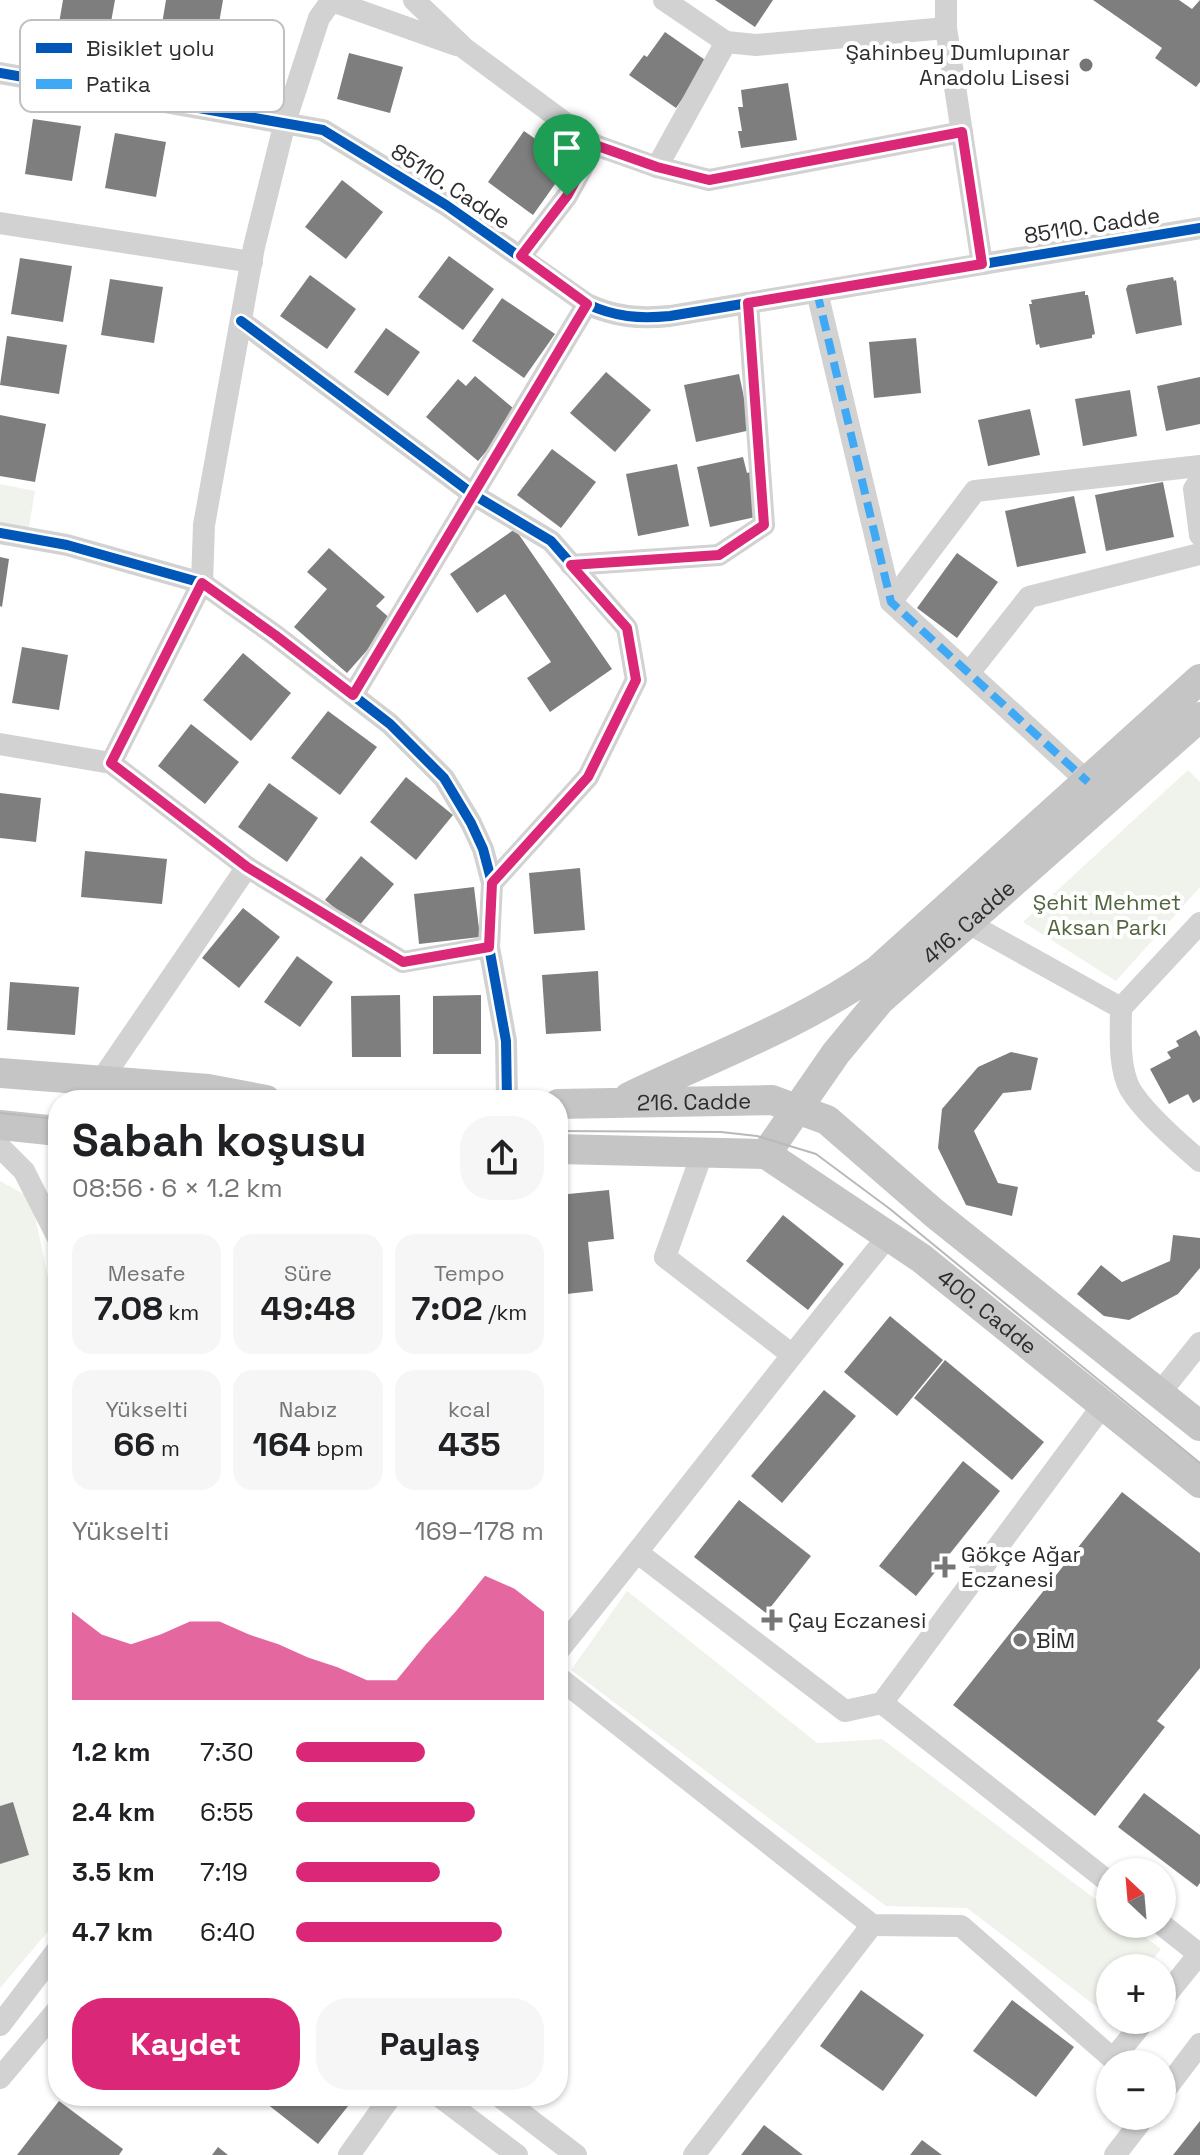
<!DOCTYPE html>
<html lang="tr">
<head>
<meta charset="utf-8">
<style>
  :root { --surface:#fff; --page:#f6f6f6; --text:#202124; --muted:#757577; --accent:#db2777 }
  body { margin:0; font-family:"Space Grotesk",sans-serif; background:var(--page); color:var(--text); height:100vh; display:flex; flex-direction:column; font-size:30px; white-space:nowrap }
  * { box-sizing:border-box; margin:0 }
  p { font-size:26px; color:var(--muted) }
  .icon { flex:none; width:44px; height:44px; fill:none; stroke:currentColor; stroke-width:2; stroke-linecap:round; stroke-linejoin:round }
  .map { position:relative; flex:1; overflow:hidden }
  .panel { position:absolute; left:48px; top:1090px; width:520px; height:1016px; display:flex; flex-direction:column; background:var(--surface); border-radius:32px; box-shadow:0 2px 6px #0004 }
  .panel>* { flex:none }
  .needle { width:52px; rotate:334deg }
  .fabs { position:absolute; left:1096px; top:1858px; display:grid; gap:16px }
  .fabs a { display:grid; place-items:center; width:80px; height:80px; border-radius:50%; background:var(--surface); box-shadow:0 2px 6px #0004; font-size:40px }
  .pin { position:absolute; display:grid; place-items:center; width:68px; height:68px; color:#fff; margin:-82px -34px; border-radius:50% 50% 50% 0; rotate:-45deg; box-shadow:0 0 8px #0007 }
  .pin .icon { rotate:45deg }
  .round { display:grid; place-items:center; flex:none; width:84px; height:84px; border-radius:32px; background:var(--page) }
  .head { display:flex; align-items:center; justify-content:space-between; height:136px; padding:0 24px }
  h1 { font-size:44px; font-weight:600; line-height:60px }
  .figures { display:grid; grid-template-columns:repeat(3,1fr); gap:12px; height:136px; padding:8px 24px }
  .figures div { display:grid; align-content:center; border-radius:20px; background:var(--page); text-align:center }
  .figures b { font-size:34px; font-weight:600 }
  .figures small { font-size:22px; font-weight:400 }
  .figures p { font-size:22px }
  .chart { height:224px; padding:16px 24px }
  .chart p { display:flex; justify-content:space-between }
  .chart svg { width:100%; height:144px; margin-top:8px; fill:var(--accent); opacity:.7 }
  .primary-button { display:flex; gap:16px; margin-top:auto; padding:16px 24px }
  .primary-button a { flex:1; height:92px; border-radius:32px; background:var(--accent); color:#fff; font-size:32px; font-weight:600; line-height:92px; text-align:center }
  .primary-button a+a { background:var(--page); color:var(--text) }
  ul { padding:0 24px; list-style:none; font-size:26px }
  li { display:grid; grid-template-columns:128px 96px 1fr; align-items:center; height:60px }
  li i { height:20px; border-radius:10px; background:var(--accent) }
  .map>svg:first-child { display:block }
</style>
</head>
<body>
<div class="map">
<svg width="1200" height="2155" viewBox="0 0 1200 2155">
  <rect width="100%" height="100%" fill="#fff"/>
  <g fill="#f0f3eb">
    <polygon points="0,484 35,491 28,532 0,527"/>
    <polygon points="1188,770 1200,782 1200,887 1116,981 1023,922"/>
    <polygon points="0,1181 31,1198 50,1286 58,1358 58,1916 50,1929 0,1988"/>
    <polygon points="627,1591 817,1743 882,1739 1110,1910 1110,1924 1128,1924 1161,1949 1146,1968 1110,1968 1110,2017 967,1908 886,1906 571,1670"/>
  </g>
  <g fill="#7e7e7e">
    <polygon points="63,0 115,0 107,44 57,35"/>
    <polygon points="166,0 223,0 214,52 159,42"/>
    <polygon points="715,0 773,0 755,27"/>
    <polygon points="1093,0 1179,0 1192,9 1200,0 1200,82 1196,87 1155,58 1162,48"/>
    <polygon points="665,32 708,62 676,108 629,75 644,55 647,57"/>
    <polygon points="349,53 403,67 390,113 337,99"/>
    <polygon points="788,83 797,140 741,148 738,131 742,131 738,107 743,107 741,90"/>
    <polygon points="33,119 81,126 72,181 25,174"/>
    <polygon points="524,131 570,163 533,215 488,182"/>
    <polygon points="115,133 166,142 156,197 105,188"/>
    <polygon points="342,180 383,212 346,259 305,227"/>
    <polygon points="449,256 494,289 463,330 418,297"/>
    <polygon points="20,258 72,266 63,322 11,314"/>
    <polygon points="310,275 356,309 327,349 280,316"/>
    <polygon points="1173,277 1174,281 1176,280 1182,325 1136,334 1126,289 1128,285"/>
    <polygon points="110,279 163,287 154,343 101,335"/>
    <polygon points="1085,291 1085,295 1088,295 1095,334 1092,335 1092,338 1040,348 1039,344 1036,345 1029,304 1032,304 1031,300"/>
    <polygon points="502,298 555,334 524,378 472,341"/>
    <polygon points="386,328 420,352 388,396 354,372"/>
    <polygon points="7,336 67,345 59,394 0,385"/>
    <polygon points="916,338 921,393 874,398 869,342"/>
    <polygon points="606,372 651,410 615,452 570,413"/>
    <polygon points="739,374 751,430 696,442 684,385"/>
    <polygon points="475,376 519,413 478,461 426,417 458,379 466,386"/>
    <polygon points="1200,377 1200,424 1166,431 1157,386"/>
    <polygon points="1130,390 1137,436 1083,446 1075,399"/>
    <polygon points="1030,409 1040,455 988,466 978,420"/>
    <polygon points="0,415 46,424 35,482 0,476"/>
    <polygon points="552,449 596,482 561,528 517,495"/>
    <polygon points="743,457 747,473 750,472 760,516 710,527 697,467"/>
    <polygon points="677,464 689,526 638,536 626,474"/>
    <polygon points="1163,482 1174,537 1106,551 1095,495"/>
    <polygon points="1074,496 1086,553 1017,567 1005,511"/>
    <polygon points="515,529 612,669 550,712 527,678 551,662 505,594 477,613 450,574"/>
    <polygon points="329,548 385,597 376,606 393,621 347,673 294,627 327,589 307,572"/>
    <polygon points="957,553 998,582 957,638 917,608"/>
    <polygon points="0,557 9,559 2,607 0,606"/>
    <polygon points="22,647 68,655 59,710 12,703"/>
    <polygon points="243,653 291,693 251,741 203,700"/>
    <polygon points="328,711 377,747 340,795 291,758"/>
    <polygon points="191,724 239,762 205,804 158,766"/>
    <polygon points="406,777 453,815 416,860 370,822"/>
    <polygon points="269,783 318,818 287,862 238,827"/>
    <polygon points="0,793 41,798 36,842 0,838"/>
    <polygon points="85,851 167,859 162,904 81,897"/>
    <polygon points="361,856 394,884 358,927 325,900"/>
    <polygon points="580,868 585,930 534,934 529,873"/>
    <polygon points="474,887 480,937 419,944 414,894"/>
    <polygon points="243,908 280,937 239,988 202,958"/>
    <polygon points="297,956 333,982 300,1027 264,1002"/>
    <polygon points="598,971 601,1031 546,1034 542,975"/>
    <polygon points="10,982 79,987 75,1035 7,1030"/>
    <polygon points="400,995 401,1057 352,1057 351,996"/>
    <polygon points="481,995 481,1054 433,1054 433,996"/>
    <polygon points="1196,1030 1200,1037 1200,1099 1193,1103 1188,1094 1169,1104 1150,1069 1171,1058 1167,1052 1179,1046 1176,1041"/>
    <polygon points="1011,1052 1038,1058 1031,1090 1003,1093 974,1131 998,1183 1018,1187 1012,1216 966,1205 938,1148 942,1109 978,1067"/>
    <polygon points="609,1190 614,1239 588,1242 593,1291 558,1295 558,1195"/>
    <polygon points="783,1215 844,1264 808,1310 746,1261"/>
    <polygon points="1173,1235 1200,1238 1200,1268 1178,1294 1129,1320 1104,1316 1077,1294 1101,1265 1122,1282 1170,1261"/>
    <polygon points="890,1316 943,1360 897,1416 844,1372"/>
    <polygon points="945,1360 1044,1442 1012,1480 914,1398"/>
    <polygon points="824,1390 856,1416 782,1503 751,1476"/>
    <polygon points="963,1461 1000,1491 916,1596 879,1566"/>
    <polygon points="1122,1492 1200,1553 1200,1668 1157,1721 1165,1727 1095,1816 953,1705"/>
    <polygon points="739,1500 811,1556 766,1613 694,1557"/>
    <polygon points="1144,1793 1200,1835 1200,1883 1197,1887 1118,1827"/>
    <polygon points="13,1802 29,1855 0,1864 0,1806"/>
    <polygon points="861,1990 924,2035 883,2091 820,2046"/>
    <polygon points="1012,2000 1074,2047 1036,2097 973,2051"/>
    <polygon points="257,2096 356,2096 318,2144"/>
    <polygon points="59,2101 123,2149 119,2155 17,2155"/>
    <polygon points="1200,2121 1200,2155 1173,2155"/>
    <polygon points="764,2125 803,2155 741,2155"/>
    <polygon points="922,2140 942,2155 910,2155"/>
    <polygon points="218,2147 228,2155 212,2155"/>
  </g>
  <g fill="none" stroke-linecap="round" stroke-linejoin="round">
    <g stroke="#d2d2d2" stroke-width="22">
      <polyline points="329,0 456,45"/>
      <polyline points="414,0 464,48 595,145 567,196 521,256"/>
      <polyline points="664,0 726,42 756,45 946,28"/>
      <polyline points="946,0 946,28 982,264"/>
      <path d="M0,73l323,57 123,75 141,99c28,13 52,15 83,12l530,-88"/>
      <polyline points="595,145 657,167 709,180 962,132"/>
      <polyline points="657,167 726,42"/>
      <polyline points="0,223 252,262"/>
      <polyline points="817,292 891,602 1088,782"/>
      <polyline points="241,321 474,495 551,541 627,628 636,680 588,777 492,883"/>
      <polyline points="1200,480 1194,489 1200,535"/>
      <polyline points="0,533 67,545 202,583 275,635 390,724 444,778 471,823 483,849 492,883 489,947 506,1041 507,1100"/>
      <polyline points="571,565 719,555 764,525 748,303"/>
      <polyline points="891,602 975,491 1200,466"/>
      <polyline points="969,673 1029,597 1200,554"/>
      <polyline points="353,695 587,304"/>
      <polyline points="0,744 111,763 247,867 403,962 489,947"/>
      <polyline points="111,763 202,583 204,525 254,247 285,122 319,18 332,0"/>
      <path d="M968,923l153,85c0,25 -3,58 9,81 13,22 50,55 70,72"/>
      <polyline points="1121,1008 1200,923"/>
      <polyline points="100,1082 247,867"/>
      <polyline points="0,1147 24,1171 58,1238"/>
      <polyline points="703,1151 665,1257 791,1354"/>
      <polyline points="1159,1394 1200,1343"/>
      <polyline points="1103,1405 882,1703 1110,1883"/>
      <polyline points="638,1553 845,1711 882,1703"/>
      <path d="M558,1651c112,-138 219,-280 332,-417"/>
      <polyline points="558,1677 872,1925 961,1926 1113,2059 1145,2020"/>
      <polyline points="1161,1924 1199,1954"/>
      <polyline points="1162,2000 1200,1953"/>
      <polyline points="0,2025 58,1949"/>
      <polyline points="0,2078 58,2009"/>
      <polyline points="1162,2094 1200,2044"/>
      <polyline points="439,2096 517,2155"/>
      <polyline points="499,2096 576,2155"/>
      <polyline points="349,2155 391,2096"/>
      <polyline points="694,2155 872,1925"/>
      <polyline points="1115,2155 1145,2116"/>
    </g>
    <g stroke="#c5c5c5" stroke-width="30">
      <polyline points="0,1073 208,1089 266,1100"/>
      <path d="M629,1097c85,-41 172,-72 249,-127l322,-291"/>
      <path id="s1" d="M558,1104l214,-4 55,20 107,93 266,213"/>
      <polyline points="0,1125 58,1131"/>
      <polyline points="558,1149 766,1154"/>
      <path id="s2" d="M766,1154l70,-101 44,-53 320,-283"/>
      <path id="s3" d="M766,1154l155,104 279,225"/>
    </g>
    <g stroke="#b9b9b9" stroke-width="2">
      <polyline points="0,1113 58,1119"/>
      <polyline points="558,1131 721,1132 757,1136 816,1154 890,1209 1200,1463"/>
    </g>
    <g stroke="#3fa9f5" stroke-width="8" stroke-dasharray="16 8" stroke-linecap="butt">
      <polyline points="817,292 891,602 1088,782"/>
      <polyline points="353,695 587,304"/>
    </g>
    <defs>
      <g id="cycleway">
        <path d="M0,73l323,57 123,75 141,99c28,13 52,15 83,12l530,-88"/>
        <polyline points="241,321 474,495 551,541 627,628 636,680 588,777 492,883"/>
        <polyline points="0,533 67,545 202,583 275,635 390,724 444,778 471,823 483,849 492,883 489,947 506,1041 507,1100"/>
      </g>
    </defs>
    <use href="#cycleway" stroke="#fff" stroke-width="15"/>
    <use href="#cycleway" stroke="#0057b8" stroke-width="10"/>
  </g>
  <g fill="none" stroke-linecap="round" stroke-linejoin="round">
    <defs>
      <polygon id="route" points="962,132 982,264 748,303 764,525 719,555 571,565 627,628 636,680 588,777 492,883 489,947 403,962 247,867 111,763 202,583 275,635 353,695 587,304 521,256 567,196 595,145 657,167 709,180"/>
    </defs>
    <use href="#route" stroke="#fff" stroke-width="16"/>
    <use href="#route" stroke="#db2777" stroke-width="10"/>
  </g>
  <g fill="#767676" stroke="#fff" stroke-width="3">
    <circle cx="1086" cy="65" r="8"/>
    <path d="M941 1555h8v8h8v8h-8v8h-8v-8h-8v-8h8z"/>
    <path d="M768 1608h8v8h8v8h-8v8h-8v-8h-8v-8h8z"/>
    <circle cx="1020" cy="1640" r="8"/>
  </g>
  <g text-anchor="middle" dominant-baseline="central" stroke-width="8" stroke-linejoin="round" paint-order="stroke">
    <g font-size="22" fill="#2d2d2d" stroke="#fff" text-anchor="start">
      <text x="1070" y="52" text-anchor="end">Şahinbey Dumlupınar<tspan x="1070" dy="25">Anadolu Lisesi</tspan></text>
      <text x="961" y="1554">Gökçe Ağar<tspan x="961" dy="25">Eczanesi</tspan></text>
      <text x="788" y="1620">Çay Eczanesi</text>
      <text x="1036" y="1640">BİM</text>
    </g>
    <g font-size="22" fill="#2d2d2d" stroke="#fff">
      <text transform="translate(451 186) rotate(33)">85110. Cadde</text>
      <text transform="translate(1092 225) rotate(-9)">85110. Cadde</text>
      <text stroke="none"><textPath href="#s2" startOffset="310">416. Cadde</textPath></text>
      <text stroke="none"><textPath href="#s1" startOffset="136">216. Cadde</textPath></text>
      <text stroke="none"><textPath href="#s3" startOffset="272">400. Cadde</textPath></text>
    </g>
    <g font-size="22" fill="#51663e" stroke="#fff">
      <text x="1107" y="902">Şehit Mehmet<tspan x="1107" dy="25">Aksan Parkı</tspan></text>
    </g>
  </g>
  <rect x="20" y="20" width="264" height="92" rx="12" fill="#fff" stroke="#c0c0c0" stroke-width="2"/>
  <rect x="36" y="43" width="36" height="10" fill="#0057b8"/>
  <rect x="36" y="79" width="36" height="10" fill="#3fa9f5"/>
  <g font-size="22" fill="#2d2d2d">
    <text x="86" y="56">Bisiklet yolu</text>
    <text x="86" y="92">Patika</text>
  </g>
</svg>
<div class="fabs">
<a><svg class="needle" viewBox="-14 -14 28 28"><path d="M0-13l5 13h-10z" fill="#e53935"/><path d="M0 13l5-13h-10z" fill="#757577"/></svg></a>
<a>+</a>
<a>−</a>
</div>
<div class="pin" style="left:567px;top:196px;background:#1e9e55"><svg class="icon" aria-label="arrive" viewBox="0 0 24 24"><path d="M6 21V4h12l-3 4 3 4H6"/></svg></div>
<section class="panel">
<div class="head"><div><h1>Sabah koşusu</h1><p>08:56 · 6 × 1.2 km</p></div><a class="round"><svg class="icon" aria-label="share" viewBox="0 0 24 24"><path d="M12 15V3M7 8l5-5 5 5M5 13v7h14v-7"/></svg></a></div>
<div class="figures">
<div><p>Mesafe</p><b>7.08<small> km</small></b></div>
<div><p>Süre</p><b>49:48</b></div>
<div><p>Tempo</p><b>7:02<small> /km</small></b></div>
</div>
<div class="figures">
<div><p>Yükselti</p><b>66<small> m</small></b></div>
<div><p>Nabız</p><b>164<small> bpm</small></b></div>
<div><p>kcal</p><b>435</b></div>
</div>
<div class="chart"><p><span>Yükselti</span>169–178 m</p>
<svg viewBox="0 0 160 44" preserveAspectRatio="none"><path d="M0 44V17L10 24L20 27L30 24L40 20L50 20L60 24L70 27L80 31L90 34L100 38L110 38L120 27L130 17L140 6L150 10L160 17V44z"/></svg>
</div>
<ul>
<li><b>1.2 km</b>7:30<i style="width:52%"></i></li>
<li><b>2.4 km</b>6:55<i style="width:72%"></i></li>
<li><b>3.5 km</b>7:19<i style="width:58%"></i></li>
<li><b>4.7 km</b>6:40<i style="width:83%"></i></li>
</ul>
<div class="primary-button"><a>Kaydet</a><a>Paylaş</a></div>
</section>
</div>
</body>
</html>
